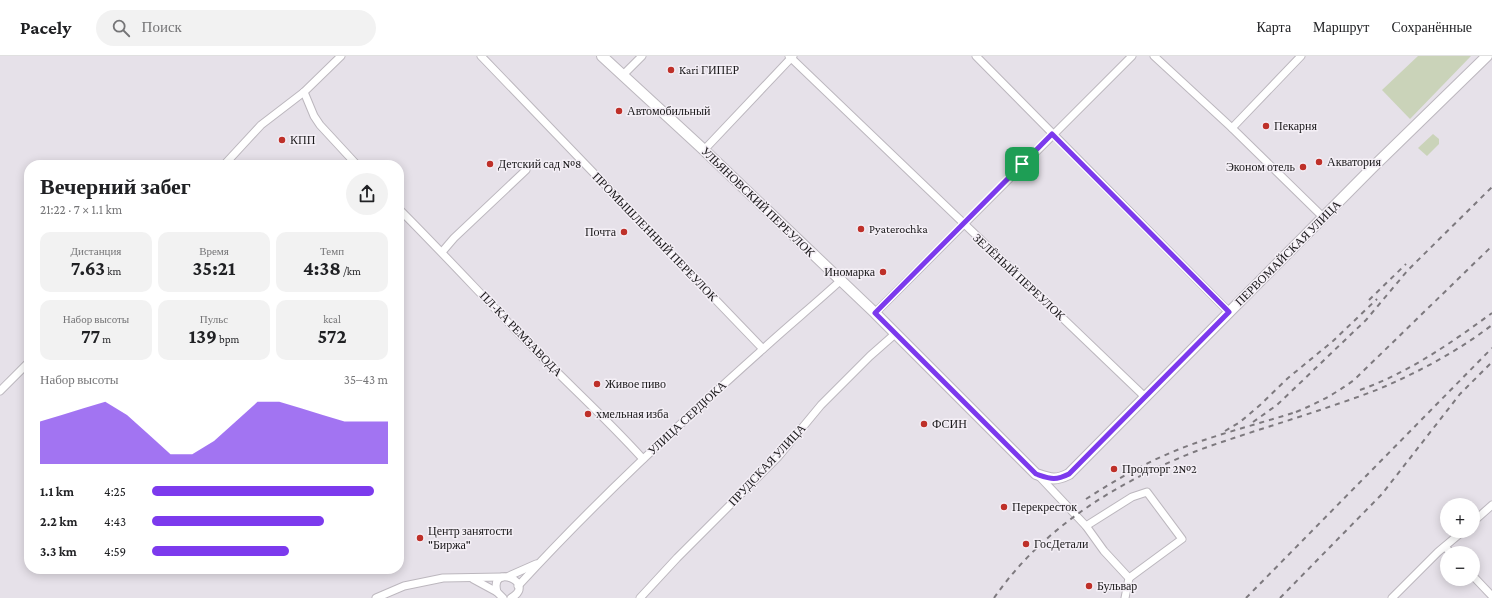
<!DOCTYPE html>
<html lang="ru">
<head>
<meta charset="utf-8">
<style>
  :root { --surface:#fff; --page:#f2f2f2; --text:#202124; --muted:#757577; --line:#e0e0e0; --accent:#7c3aed }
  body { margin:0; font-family:"Crimson Pro",serif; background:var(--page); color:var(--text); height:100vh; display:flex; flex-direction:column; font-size:15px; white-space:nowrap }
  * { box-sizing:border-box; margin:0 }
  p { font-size:13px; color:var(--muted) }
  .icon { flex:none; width:22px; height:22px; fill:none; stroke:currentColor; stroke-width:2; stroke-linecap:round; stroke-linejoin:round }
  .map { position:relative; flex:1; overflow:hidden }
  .side { position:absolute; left:24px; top:104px; width:380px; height:414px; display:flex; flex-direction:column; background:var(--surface); border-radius:16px; box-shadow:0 2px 10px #0003 }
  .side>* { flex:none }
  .fabs { position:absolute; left:1440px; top:442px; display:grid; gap:8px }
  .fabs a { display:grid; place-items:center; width:40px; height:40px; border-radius:50%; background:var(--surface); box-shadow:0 2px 10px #0003; font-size:20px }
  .pin { position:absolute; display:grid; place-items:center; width:34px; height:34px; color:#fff; margin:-17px; border-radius:8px; box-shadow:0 2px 6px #0006 }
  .round { display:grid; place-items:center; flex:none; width:42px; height:42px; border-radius:21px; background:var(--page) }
  .summary { display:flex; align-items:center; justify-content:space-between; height:68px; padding:0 16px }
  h1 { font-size:22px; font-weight:700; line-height:30px }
  .metrics { display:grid; grid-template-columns:repeat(3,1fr); gap:6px; height:68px; padding:4px 16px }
  .metrics div { display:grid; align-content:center; border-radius:10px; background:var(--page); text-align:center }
  .metrics b { font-size:20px; font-weight:700 }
  .metrics small { font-size:11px; font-weight:400 }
  .metrics p { font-size:11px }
  .chart { height:112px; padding:8px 16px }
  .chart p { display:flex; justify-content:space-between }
  .chart svg { width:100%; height:72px; margin-top:4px; fill:var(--accent); opacity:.7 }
  ul { padding:0 16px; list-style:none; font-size:13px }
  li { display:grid; grid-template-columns:64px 48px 1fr; align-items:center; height:30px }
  li i { height:10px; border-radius:5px; background:var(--accent) }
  header { display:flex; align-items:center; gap:24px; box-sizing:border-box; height:56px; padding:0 20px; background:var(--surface); border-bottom:1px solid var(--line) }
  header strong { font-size:19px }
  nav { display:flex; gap:22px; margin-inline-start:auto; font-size:14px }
  .search { width:280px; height:36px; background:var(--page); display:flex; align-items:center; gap:10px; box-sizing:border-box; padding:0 14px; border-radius:22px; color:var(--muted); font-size:15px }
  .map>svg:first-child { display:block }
</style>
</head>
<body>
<header>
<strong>Pacely</strong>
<div class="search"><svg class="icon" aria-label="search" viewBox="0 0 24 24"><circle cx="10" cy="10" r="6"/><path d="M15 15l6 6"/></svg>Поиск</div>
<nav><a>Карта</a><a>Маршрут</a><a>Сохранённые</a></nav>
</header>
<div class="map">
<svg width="1492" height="542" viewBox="0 0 1492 542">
  <rect width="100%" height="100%" fill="#e6e1e9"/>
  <g fill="#cad3b9">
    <polygon points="1418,0 1471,0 1410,63 1382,34"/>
    <polygon points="1433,78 1439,83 1439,88 1427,100 1418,92"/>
  </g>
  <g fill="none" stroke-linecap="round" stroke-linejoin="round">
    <defs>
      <g id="minor">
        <polyline points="481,0 763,293"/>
        <polyline points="789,0 1145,341"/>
        <polyline points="976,0 1229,256"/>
        <polyline points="1154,0 1232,72 1324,162"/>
        <polyline points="623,19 642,0"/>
        <polyline points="304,36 314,60 320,69 357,109"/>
        <polyline points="1232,72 1301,0"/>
        <polyline points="704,94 793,0"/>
        <polyline points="224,109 261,69 304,36 341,0"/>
        <path d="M399,153c45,45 88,92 133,138 37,38 76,73 111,112"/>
        <polyline points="442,196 454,182 526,114"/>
        <polyline points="875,257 1132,0"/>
        <polyline points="0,335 29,306"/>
        <polyline points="1038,419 1086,470 1104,495 1129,522 1125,542"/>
        <polyline points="1473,466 1492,449"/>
        <polyline points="1086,470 1132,441 1147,436 1182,483 1129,522"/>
        <polyline points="1445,491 1451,497"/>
        <polyline points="509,520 536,508"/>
        <polyline points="1473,520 1492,540"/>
        <polyline points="473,523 497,536"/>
        <path d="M518,530c77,-84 160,-161 245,-237 25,-23 52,-45 77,-68"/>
        <polyline points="376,542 404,530 443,522 502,521"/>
        <path d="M503,542l-6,-6c-8,-30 41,-9 14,6"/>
        <polyline points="640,542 677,502 778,401 821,349 870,300 895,278"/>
        <polyline points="1392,542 1438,496 1463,475"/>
      </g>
      <path id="secondary" d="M602,0l102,94 171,163 161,161c15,5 19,7 33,0l303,-306 115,-112"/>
    </defs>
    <use href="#minor" stroke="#bcb7be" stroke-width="9"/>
    <use href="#secondary" stroke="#bcb7be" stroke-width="12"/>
    <use href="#minor" stroke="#fff" stroke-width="7"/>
    <use href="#secondary" stroke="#fff" stroke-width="10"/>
    <g stroke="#7d797e" stroke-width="2" stroke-dasharray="5 5" stroke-linecap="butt">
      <polyline points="1369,244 1406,208"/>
      <path d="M1360,334c48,-17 91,-47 132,-77"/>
      <path d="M1296,356c22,-9 39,-18 58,-32l138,-134"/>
      <polyline points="1253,366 1277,349 1366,264 1408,214 1492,131"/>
      <polyline points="1225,375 1240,366 1260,349 1288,322 1333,285 1377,243"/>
      <path d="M1086,443c25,-16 50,-31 77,-43 42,-19 89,-30 133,-44"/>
      <path d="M994,542c50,-72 125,-117 205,-148 39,-14 79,-26 118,-39 20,-7 42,-14 62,-22 40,-17 79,-38 113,-64"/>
      <polyline points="1246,542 1492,292"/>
      <polyline points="1280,542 1382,438 1460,338 1492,306"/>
    </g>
  </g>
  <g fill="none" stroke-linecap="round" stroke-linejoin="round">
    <defs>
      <path id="route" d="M1052,78l177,178 -160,162c-14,7 -18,5 -33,0l-161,-161z"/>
    </defs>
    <use href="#route" stroke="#fff" stroke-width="8"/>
    <use href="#route" stroke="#7c3aed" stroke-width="5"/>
  </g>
  <g fill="#be3029" stroke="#f4eff6" stroke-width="1.5">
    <circle cx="671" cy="14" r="4"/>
    <circle cx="619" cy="55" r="4"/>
    <circle cx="1266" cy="70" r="4"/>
    <circle cx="282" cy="84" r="4"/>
    <circle cx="1319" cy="106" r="4"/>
    <circle cx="490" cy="108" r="4"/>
    <circle cx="1303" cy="111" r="4"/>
    <circle cx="861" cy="173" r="4"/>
    <circle cx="624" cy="176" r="4"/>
    <circle cx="883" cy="216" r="4"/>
    <circle cx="597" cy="328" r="4"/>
    <circle cx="588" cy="358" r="4"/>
    <circle cx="924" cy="368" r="4"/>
    <circle cx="1114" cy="413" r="4"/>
    <circle cx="1004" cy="451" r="4"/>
    <circle cx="420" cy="482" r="4"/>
    <circle cx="1026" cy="488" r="4"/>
    <circle cx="1089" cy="530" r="4"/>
  </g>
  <g text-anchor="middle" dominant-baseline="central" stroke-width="3" stroke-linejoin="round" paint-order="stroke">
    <g font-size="12" fill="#1a181a" stroke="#f4eff6" text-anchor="start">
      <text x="679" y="14">Kari ГИПЕР</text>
      <text x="627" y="55">Автомобильный</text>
      <text x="1274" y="70">Пекарня</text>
      <text x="290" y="84">КПП</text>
      <text x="1327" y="106">Акватория</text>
      <text x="498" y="108">Детский сад №8</text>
      <text x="1295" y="111" text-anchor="end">Эконом отель</text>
      <text x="869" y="173">Pyaterochka</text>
      <text x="616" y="176" text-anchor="end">Почта</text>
      <text x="875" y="216" text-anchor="end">Иномарка</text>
      <text x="605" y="328">Живое пиво</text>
      <text x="596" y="358">хмельная изба</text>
      <text x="932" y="368">ФСИН</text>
      <text x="1122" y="413">Продторг 2№2</text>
      <text x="1012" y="451">Перекресток</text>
      <text x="428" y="475">Центр занятости<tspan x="428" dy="14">"Биржа"</tspan></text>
      <text x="1034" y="488">ГосДетали</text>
      <text x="1097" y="530">Бульвар</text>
    </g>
    <g font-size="12" fill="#1a181a" stroke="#f4eff6">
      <text transform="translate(758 146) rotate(44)">УЛЬЯНОВСКИЙ ПЕРЕУЛОК</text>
      <text transform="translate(655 181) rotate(46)">ПРОМЫШЛЕННЫЙ ПЕРЕУЛОК</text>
      <text transform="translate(1288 197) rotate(-45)">ПЕРВОМАЙСКАЯ УЛИЦА</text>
      <text transform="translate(1019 221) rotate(43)">ЗЕЛЁНЫЙ ПЕРЕУЛОК</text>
      <text transform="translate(521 278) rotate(46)">ПЛ-КА РЕМЗАВОДА</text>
      <text transform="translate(687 362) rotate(-43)">УЛИЦА СЕРДЮКА</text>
      <text transform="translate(767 409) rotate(-47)">ПРУДСКАЯ УЛИЦА</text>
    </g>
  </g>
</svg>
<div class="fabs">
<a>+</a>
<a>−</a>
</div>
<div class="pin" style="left:1022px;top:108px;background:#1e9e55"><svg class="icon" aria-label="arrive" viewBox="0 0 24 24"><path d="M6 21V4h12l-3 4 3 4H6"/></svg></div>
<section class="side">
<div class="summary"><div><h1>Вечерний забег</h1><p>21:22 · 7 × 1.1 km</p></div><a class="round"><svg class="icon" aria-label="share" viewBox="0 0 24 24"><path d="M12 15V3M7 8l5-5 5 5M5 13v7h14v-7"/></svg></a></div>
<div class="metrics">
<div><p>Дистанция</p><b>7.63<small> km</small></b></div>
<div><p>Время</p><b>35:21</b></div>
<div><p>Темп</p><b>4:38<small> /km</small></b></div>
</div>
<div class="metrics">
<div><p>Набор высоты</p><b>77<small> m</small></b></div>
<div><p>Пульс</p><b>139<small> bpm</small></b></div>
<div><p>kcal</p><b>572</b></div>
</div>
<div class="chart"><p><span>Набор высоты</span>35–43 m</p>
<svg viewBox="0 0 160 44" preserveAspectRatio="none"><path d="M0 44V18L10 14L20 10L30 6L40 14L50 26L60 38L70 38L80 30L90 18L100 6L110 6L120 10L130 14L140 18L150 18L160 18V44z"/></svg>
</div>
<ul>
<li><b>1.1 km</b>4:25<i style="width:94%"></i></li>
<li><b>2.2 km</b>4:43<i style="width:73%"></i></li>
<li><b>3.3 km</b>4:59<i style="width:58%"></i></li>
</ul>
</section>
</div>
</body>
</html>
